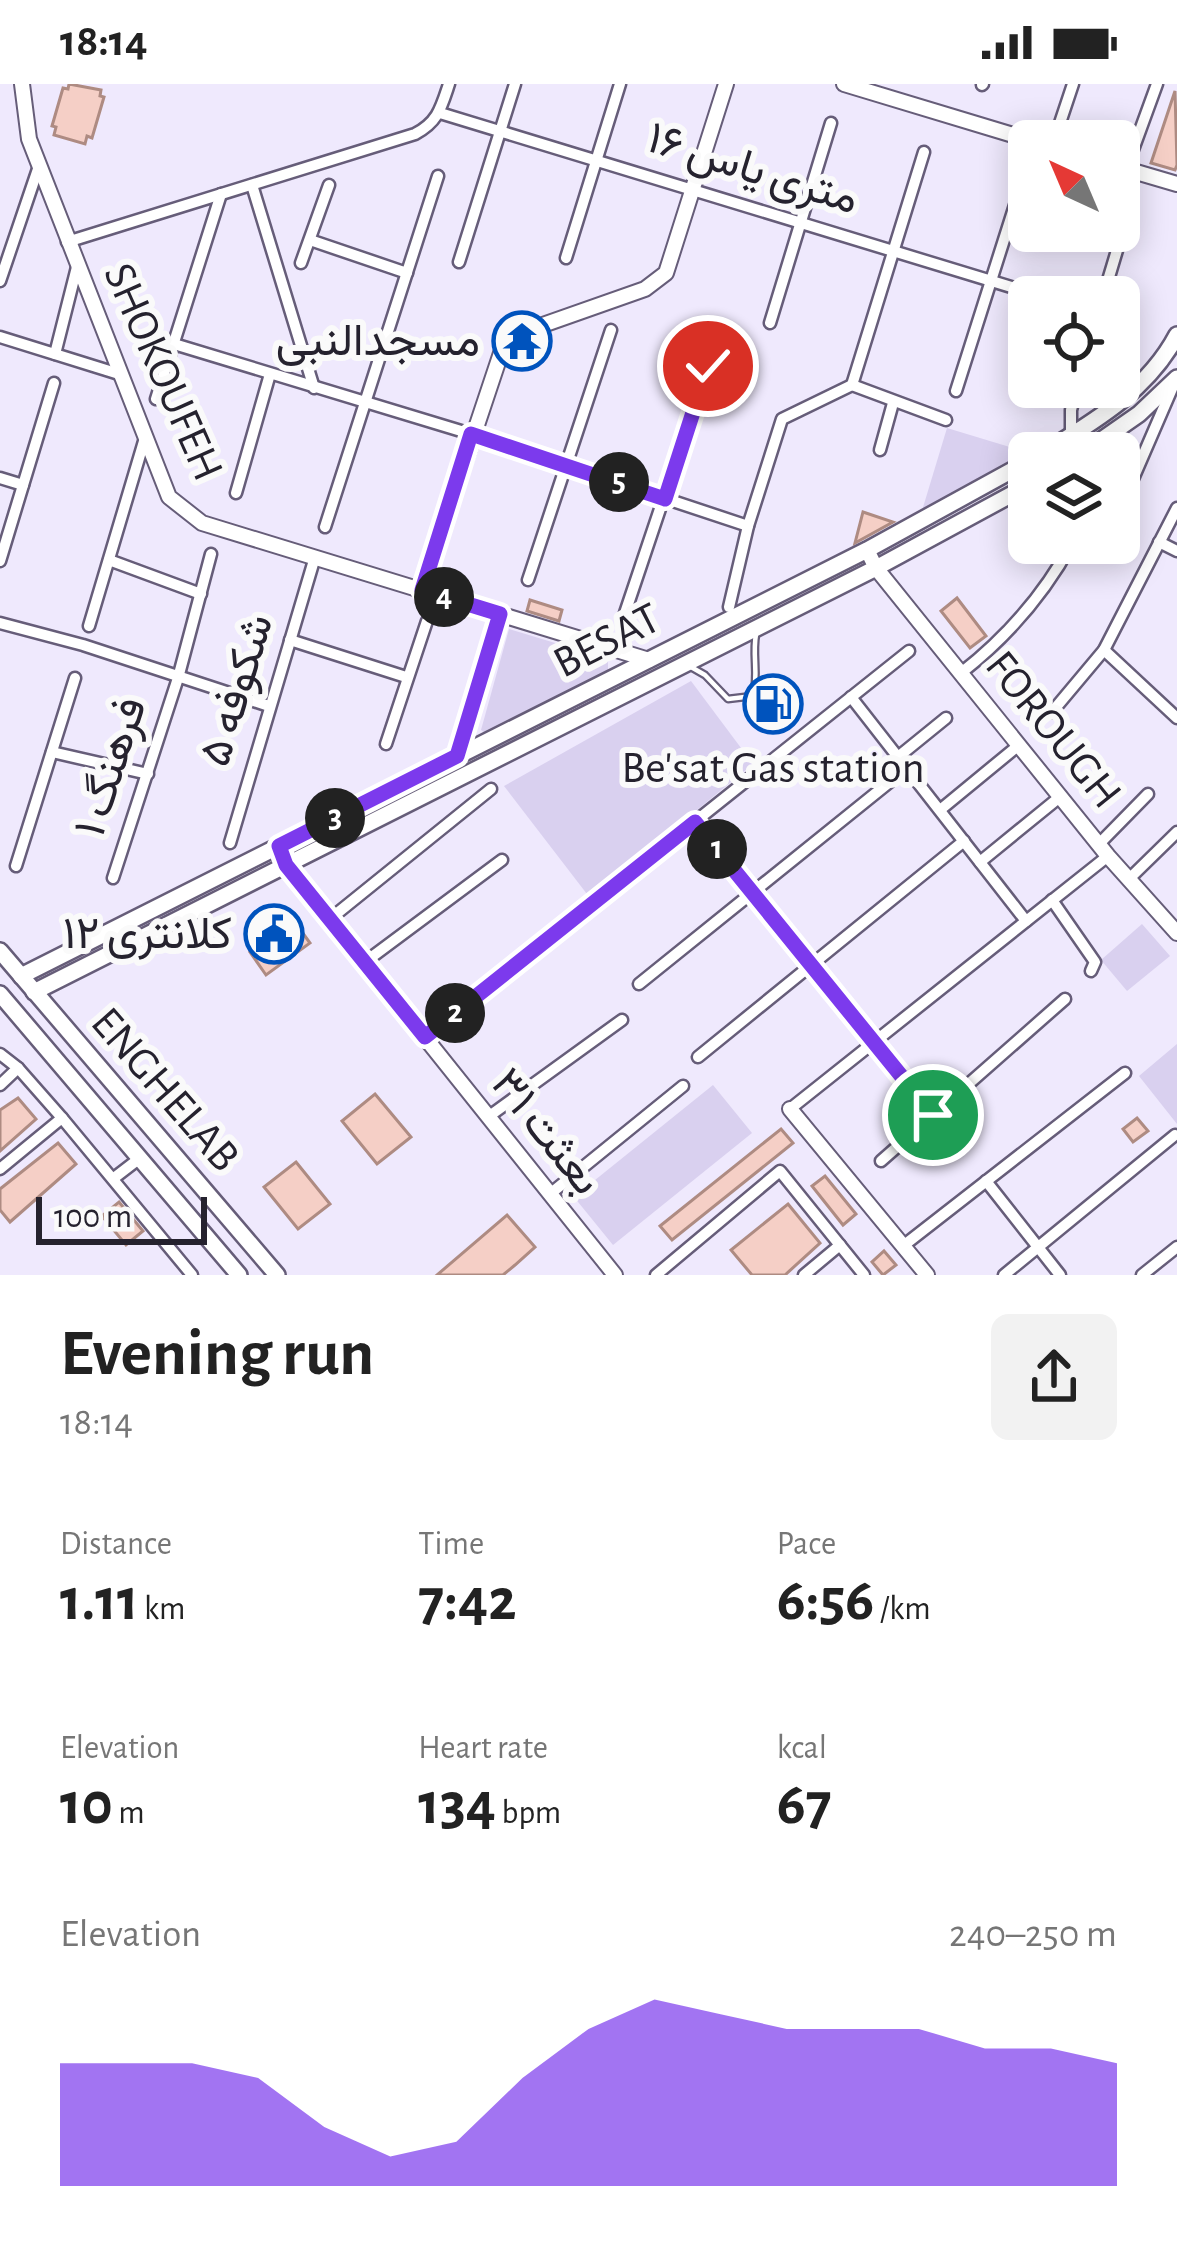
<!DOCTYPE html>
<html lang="en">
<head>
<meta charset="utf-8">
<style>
  :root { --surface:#fff; --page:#f2f2f2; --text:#222; --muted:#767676; --accent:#7c3aed }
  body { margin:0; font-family:"Alegreya Sans",Vazirmatn,sans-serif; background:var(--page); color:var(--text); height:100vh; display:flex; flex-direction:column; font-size:45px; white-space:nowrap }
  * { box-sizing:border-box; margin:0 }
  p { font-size:39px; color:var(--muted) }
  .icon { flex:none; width:66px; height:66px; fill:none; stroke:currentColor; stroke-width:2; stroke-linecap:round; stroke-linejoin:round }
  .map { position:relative; height:1191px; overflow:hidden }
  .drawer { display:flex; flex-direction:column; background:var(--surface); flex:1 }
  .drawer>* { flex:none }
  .needle { width:78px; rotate:316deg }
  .tools { position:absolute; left:1008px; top:36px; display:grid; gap:24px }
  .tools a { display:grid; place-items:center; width:132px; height:132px; border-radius:18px; background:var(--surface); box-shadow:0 6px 30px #0003; font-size:60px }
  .scale { position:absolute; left:36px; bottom:30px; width:171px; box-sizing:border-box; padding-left:12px; border:6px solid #25222e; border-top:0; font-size:33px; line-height:42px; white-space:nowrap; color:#25222e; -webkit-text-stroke:9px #fafafa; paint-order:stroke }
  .pin { position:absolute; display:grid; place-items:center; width:102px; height:102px; color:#fff; margin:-51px; border:6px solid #fff; border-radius:50%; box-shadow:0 3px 12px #0007 }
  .km { position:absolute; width:60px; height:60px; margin:-30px; border-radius:50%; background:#222; color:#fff; font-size:33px; line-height:60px; text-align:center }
  .round { display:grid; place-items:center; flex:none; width:126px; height:126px; border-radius:18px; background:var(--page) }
  .head { display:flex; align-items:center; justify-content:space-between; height:204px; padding:0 60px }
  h1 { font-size:66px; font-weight:700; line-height:90px }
  .stats { display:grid; grid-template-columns:repeat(3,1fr); gap:18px; height:204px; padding:12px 60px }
  .stats div { display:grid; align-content:center }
  .stats b { font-size:60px; font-weight:700 }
  .stats small { font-size:33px; font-weight:400 }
  .stats p { font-size:33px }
  .chart { height:336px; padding:24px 60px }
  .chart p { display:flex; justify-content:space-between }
  .chart svg { width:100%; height:216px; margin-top:12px; fill:var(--accent); opacity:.7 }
  .status { display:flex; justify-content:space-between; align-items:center; height:84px; padding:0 60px; background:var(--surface); direction:ltr }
  .status svg { height:33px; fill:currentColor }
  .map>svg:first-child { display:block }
</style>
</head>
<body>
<div class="status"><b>18:14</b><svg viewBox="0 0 49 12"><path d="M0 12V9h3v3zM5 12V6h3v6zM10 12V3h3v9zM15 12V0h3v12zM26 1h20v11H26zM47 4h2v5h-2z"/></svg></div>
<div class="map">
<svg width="1177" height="1191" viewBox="0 0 1177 1191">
  <rect width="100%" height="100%" fill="#efe9fd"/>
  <g fill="#d9d0ef">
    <polygon points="947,344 1026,368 921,430"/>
    <polygon points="509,545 608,575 608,587 485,649 481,646"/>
    <polygon points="691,597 753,680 590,814 504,702"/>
    <polygon points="1142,840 1170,872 1127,907 1101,876"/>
    <polygon points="1177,960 1177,1040 1139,992"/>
    <polygon points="713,1001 752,1049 613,1161 574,1113"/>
  </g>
  <g fill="#f5cfc6" stroke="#ae8b82" stroke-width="3">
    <polygon points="69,0 101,6 100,12 104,13 92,54 87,52 85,60 54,51 56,43 52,42 63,4 68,5"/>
    <polygon points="1175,7 1177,81 1175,86 1151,79"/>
    <polygon points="863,428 893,438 855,459"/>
    <polygon points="957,514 986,552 970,564 941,527"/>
    <polygon points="530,516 562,526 559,537 527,527"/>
    <polygon points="294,837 310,859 266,891 250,868"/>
    <polygon points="375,1010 411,1053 377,1080 342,1037"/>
    <polygon points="18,1014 36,1035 0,1067 0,1026"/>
    <polygon points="1137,1034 1148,1047 1133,1058 1123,1045"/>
    <polygon points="781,1045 793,1059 672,1156 660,1142"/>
    <polygon points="58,1059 76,1080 10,1138 0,1126 0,1105"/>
    <polygon points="296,1078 330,1120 298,1145 264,1103"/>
    <polygon points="825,1092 856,1130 843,1141 812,1102"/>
    <polygon points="119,1118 143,1147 126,1161 102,1132"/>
    <polygon points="788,1120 820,1159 785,1191 752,1191 731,1166"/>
    <polygon points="507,1131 535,1163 515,1181 503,1191 437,1191"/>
    <polygon points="884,1167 896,1181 883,1191 872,1178"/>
  </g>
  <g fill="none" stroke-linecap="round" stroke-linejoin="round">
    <defs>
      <path id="service" d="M691,583l14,8 23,24 25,-3c6,-22 -1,-39 3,-62"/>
      <g id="minor">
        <polyline points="982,1 983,0"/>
        <polyline points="440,29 1044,213"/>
        <polyline points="1054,57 1073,0"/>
        <polyline points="1126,85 1157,0"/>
        <polyline points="252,101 314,304"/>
        <polyline points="310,156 407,189"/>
        <path d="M67,158l348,-108c23,-12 26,-26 34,-50"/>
        <polyline points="566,174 620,0"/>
        <polyline points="459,178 515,0"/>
        <polyline points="301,179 329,101"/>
        <polyline points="0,197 39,82"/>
        <polyline points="1103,213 1127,133"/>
        <polyline points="770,239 831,39"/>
        <polyline points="0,253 119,290"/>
        <polyline points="174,260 471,350 748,442"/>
        <polyline points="55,270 77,183"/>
        <polyline points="852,301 924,68"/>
        <polyline points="852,301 946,336"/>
        <polyline points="956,307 1022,99"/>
        <polyline points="156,315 221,110"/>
        <polyline points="1071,351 1071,326 1077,303"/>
        <polyline points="880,366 893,319"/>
        <polyline points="0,394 23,401"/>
        <polyline points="236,409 270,290"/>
        <polyline points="1119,411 1126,411 1174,300"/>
        <polyline points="325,443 438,92"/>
        <polyline points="1159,458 1177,467"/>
        <polyline points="109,476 201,510"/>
        <polyline points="0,477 54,299"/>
        <polyline points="528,496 611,246"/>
        <polyline points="729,523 748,442 782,335 852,301"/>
        <polyline points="623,535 708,282"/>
        <polyline points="0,539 83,561 269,622"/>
        <polyline points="89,542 145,354"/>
        <polyline points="290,556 406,593"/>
        <polyline points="1104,566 1177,634"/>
        <path d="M961,589c46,-36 83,-78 111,-130"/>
        <polyline points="851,613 1026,837"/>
        <polyline points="1052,628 1104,566 1177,424"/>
        <polyline points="386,660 427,537"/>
        <polyline points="52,668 148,690"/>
        <polyline points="458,671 500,530"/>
        <polyline points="898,673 946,634"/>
        <polyline points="940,726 1019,661"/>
        <polyline points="695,738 933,1031"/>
        <polyline points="230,759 315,473"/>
        <polyline points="1099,760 1148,710"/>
        <polyline points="980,778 1061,712"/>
        <polyline points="16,782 75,594"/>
        <polyline points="113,794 178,594 211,470"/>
        <polyline points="1129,795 1177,748"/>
        <polyline points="1052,816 1095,878 1091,887"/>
        <polyline points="330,835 491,705"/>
        <polyline points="365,878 502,776"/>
        <polyline points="639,900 907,684"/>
        <polyline points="425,953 909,567"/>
        <polyline points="0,970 18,984 62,1034 192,1191"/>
        <polyline points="698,973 964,757"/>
        <polyline points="0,1001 18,984"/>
        <polyline points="790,1025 1108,772"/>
        <polyline points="488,1033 622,936"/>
        <polyline points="881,1077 1065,915"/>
        <polyline points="0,1085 62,1034"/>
        <polyline points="114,1094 140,1074"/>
        <polyline points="986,1097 1060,1191"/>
        <polyline points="550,1110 683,1002"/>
        <polyline points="903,1162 1125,989"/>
        <polyline points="656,1191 780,1087 864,1191"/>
        <polyline points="804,1191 840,1161"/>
        <polyline points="1004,1191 1175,1051"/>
        <polyline points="1142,1191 1177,1163"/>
      </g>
      <g id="tertiary">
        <polyline points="22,0 29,55 169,413 202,439 649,576"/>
        <polyline points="844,0 1033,57"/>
        <polyline points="1119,83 1177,100"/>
        <polyline points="867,466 876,484 1108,772 1177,849"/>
        <polyline points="422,506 506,254 645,205 666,189 726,0"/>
        <polyline points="287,781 615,1191"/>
        <polyline points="790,1025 927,1191"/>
      </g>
      <g id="secondary">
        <path d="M1043,369c52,-32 105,-63 134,-118"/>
        <polyline points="1083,369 1139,330 1177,294"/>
        <polyline points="0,867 277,1191"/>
        <polyline points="21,892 867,466 1029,377"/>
        <polyline points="34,908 876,484 1029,401"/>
        <polyline points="0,910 239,1191"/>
      </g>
    </defs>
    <use href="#service" stroke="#665d79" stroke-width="9"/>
    <use href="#minor" stroke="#665d79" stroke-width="15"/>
    <use href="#tertiary" stroke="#665d79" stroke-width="18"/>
    <use href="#secondary" stroke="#665d79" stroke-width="20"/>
    <use href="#service" stroke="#fff" stroke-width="4.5"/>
    <use href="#minor" stroke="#fff" stroke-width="10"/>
    <use href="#tertiary" stroke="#fff" stroke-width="14"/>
    <use href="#secondary" stroke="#fff" stroke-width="15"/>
  </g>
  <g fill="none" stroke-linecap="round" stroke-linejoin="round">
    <defs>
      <polyline id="route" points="708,282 665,415 471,350 422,506 500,530 457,672 279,762 286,781 425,953 695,738 933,1031"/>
    </defs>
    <use href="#route" stroke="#fff" stroke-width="24"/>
    <use href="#route" stroke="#7c3aed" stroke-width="15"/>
  </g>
  <defs>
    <symbol id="temple-ring" viewBox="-11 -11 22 22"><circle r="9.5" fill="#fafafa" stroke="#0053bd" stroke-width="1.5"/><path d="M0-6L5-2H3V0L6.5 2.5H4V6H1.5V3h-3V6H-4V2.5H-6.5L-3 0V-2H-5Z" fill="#0053bd"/></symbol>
    <symbol id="fuel-ring" viewBox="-11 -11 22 22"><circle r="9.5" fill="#fafafa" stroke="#0053bd" stroke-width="1.5"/><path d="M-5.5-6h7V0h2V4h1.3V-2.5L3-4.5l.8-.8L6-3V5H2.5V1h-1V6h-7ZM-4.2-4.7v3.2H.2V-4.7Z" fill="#0053bd"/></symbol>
    <symbol id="civic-ring" viewBox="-11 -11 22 22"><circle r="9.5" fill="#fafafa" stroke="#0053bd" stroke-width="1.5"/><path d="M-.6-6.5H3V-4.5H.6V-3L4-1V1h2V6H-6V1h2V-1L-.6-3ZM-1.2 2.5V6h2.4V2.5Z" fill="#0053bd"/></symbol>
  </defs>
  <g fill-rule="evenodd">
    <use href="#temple-ring" x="489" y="224" width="66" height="66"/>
    <use href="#fuel-ring" x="740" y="587" width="66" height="66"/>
    <use href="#civic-ring" x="241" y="817" width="66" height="66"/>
  </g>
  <g text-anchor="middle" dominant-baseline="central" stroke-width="12" stroke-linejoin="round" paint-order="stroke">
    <g font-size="45" fill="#25222e" stroke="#fafafa">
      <text transform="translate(753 85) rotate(17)">۱۶ متری یاس</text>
      <text transform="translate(163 288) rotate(66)">SHOKOUFEH</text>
      <text transform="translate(607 557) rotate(-27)">BESAT</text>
      <text transform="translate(237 606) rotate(-73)">شکوفه ۵</text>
      <text transform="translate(1053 646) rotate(51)">FOROUGH</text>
      <text transform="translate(111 683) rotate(-72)">فرهنگ ۱</text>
      <text transform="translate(165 1006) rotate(49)">ENGHELAB</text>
      <text transform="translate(546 1048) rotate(51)">بعثت ۳۱</text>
    </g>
    <g font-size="45" fill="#25222e" stroke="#fafafa" text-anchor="end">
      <text x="480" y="257">مسجدالنبی</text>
      <text x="773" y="684" text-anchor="middle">Be'sat Gas station</text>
      <text x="232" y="850">کلانتری ۱۲</text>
    </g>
  </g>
</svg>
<div class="tools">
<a><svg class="needle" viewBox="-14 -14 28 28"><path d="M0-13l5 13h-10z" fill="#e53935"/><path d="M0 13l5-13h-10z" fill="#767676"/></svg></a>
<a><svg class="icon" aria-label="locate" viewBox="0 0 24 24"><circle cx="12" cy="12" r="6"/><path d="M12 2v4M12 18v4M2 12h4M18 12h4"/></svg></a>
<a><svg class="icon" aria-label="layers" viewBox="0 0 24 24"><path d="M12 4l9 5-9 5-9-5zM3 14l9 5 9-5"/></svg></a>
</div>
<div class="scale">100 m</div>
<div class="pin" style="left:933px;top:1031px;background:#1e9e55"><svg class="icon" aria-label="arrive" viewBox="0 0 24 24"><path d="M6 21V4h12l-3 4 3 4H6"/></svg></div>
<div class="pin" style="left:708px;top:282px;background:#d93025"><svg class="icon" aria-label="check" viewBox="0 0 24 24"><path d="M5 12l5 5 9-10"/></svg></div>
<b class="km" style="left:717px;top:765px">1</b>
<b class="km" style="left:455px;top:929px">2</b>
<b class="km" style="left:335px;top:734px">3</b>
<b class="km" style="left:444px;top:513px">4</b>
<b class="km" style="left:619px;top:398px">5</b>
</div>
<section class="drawer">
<div class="head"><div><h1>Evening run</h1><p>18:14</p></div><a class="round"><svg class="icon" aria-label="share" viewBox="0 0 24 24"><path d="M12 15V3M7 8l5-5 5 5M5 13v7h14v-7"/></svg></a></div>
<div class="stats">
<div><p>Distance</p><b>1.11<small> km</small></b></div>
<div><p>Time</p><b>7:42</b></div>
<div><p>Pace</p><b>6:56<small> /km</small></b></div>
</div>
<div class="stats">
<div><p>Elevation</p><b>10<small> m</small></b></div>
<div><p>Heart rate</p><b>134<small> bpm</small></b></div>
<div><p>kcal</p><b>67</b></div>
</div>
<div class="chart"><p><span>Elevation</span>240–250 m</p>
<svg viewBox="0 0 160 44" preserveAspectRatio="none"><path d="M0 44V19L10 19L20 19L30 22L40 32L50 38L60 35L70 22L80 12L90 6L100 9L110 12L120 12L130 12L140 16L150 16L160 19V44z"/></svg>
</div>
</section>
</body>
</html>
